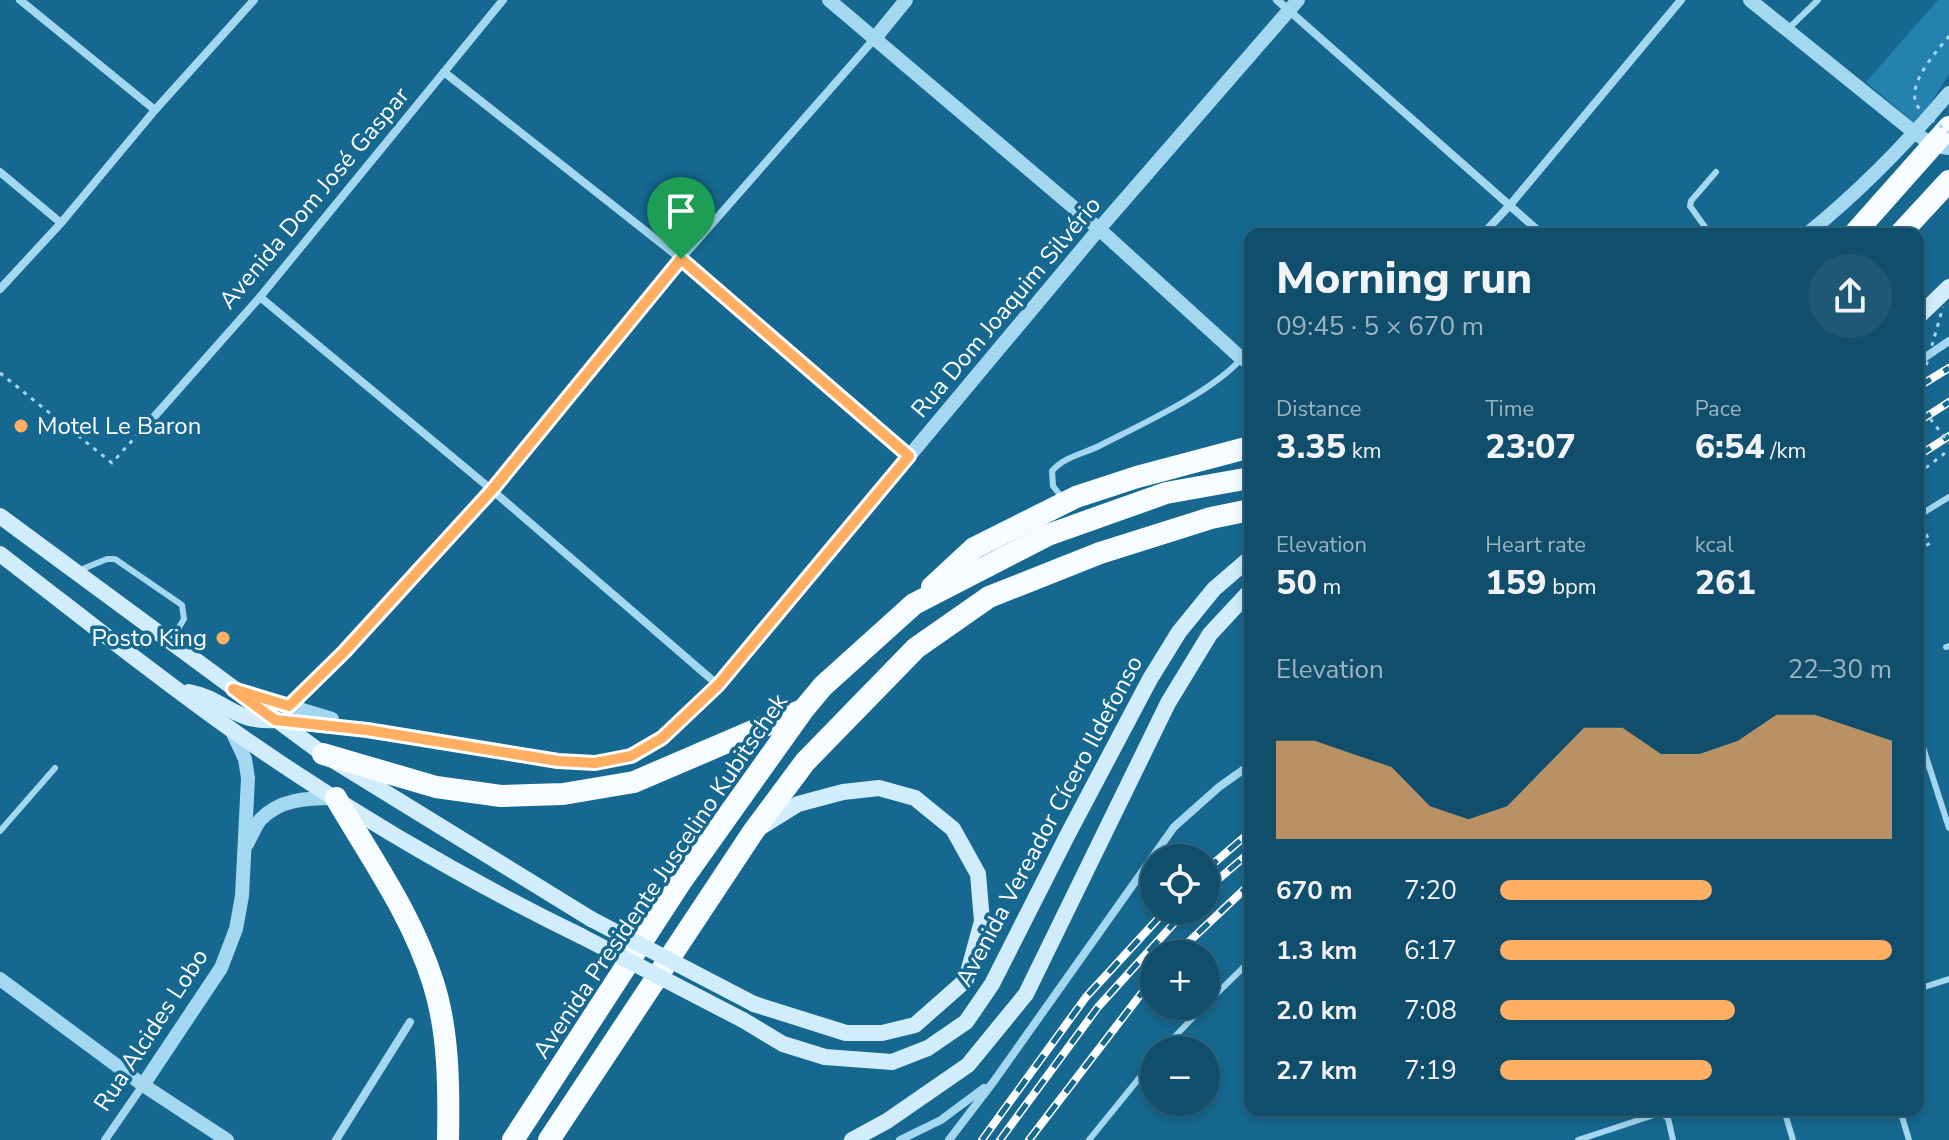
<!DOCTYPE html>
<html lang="en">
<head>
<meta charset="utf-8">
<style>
  :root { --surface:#104e6c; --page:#1e5874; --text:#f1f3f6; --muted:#9cb4c2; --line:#30657f; --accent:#ffae62 }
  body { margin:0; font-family:"Nunito Sans",sans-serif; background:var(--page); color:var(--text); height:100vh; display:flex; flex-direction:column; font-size:30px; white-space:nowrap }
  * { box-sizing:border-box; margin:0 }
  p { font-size:26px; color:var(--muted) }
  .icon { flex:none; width:44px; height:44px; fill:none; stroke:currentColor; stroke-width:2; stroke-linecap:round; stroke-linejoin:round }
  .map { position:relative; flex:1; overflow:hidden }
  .sheet { position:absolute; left:1244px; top:228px; width:680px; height:888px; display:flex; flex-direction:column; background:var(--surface); border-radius:16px; box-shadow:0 4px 12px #0003,0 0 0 2px var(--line) }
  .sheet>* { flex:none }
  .fabs { position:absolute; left:1140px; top:844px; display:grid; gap:16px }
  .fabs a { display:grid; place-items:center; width:80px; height:80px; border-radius:50%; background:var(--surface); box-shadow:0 4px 12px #0003,0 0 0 2px var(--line); font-size:40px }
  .pin { position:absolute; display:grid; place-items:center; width:68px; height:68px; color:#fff; margin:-82px -34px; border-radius:50% 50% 50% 0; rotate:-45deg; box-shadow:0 0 8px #0007 }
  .pin .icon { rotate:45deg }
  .round { display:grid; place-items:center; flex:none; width:84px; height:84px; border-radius:42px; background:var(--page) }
  .headline { display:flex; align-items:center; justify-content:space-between; height:136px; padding:0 32px }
  h1 { font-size:44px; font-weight:800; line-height:60px }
  .figures { display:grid; grid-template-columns:repeat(3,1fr); gap:12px; height:136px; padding:8px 32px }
  .figures div { display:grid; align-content:center }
  .figures b { font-size:34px; font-weight:800 }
  .figures small { font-size:22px; font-weight:400 }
  .figures p { font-size:22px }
  .chart { height:224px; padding:16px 32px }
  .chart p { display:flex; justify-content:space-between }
  .chart svg { width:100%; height:144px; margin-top:8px; fill:var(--accent); opacity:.7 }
  ul { padding:0 32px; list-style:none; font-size:26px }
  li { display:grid; grid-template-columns:128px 96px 1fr; align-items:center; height:60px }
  li i { height:20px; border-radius:10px; background:var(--accent) }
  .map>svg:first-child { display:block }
</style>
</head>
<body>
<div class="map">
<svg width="1949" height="1140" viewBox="0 0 1949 1140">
  <rect width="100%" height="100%" fill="#166890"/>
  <polygon fill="#2581ad" points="1938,0 1949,0 1949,74 1917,125 1866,82"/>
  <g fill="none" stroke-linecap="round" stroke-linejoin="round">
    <g stroke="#a3d8f0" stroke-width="3" stroke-dasharray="4 6" stroke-linecap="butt">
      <polyline points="0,373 112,463 146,425"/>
      <polyline points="1918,474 1949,450"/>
      <polyline points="1918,551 1930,543 1923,527"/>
      <polyline points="300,694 335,660"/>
    </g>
    <g stroke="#a3d8f0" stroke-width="6">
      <polyline points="1787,30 1818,0"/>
      <polyline points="1705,234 1705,227 1690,206 1691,201 1716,172"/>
      <path d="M1065,496l-5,-1 -7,-9 -1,-15c13,-15 32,-17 49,-26 41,-21 111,-53 140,-86"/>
      <polyline points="1918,516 1949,497"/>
      <polyline points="80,570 107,559 115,559 182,605 184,619 172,639"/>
      <polyline points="1946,647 1949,646"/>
      <polyline points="1918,732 1949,828"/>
      <polyline points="0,831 55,768"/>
      <polyline points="1918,989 1949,979"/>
      <polyline points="1206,1004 1250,961"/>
      <polyline points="1162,1050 1204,1006"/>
      <polyline points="1784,1110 1793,1140"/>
      <polyline points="1900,1110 1909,1140"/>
      <polyline points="1089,1140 1154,1060"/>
      <polyline points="1578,1140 1660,1113 1668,1118 1673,1140"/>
    </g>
    <g stroke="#a3d8f0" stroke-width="8">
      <polyline points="20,0 155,110"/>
      <polyline points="1277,0 1542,234"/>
      <polyline points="444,72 681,259 909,456"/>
      <polyline points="0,172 61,223"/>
      <polyline points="1483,234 1510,205 1681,0"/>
      <polyline points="0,289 61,223 155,110 254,0"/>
      <polyline points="260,297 492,490 718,685"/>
      <polyline points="1918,362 1949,341"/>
      <polyline points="154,417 260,297 503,0"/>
      <polyline points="344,652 492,490 681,259 875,38"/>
      <polyline points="105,1140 143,1085"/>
      <polyline points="336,1140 410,1022"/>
      <polyline points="900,1140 941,1120 984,1088"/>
      <polyline points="949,1140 994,1081 1174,827 1219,787 1250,765"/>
    </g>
    <g stroke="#a3d8f0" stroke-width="14">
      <polyline points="829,0 1099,229 1241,358 1250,362"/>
      <polyline points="1750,0 1915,133 1934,146 1949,148"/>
      <polyline points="875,38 906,0"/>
      <path d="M1807,234c52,-42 99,-90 142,-141"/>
      <polyline points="241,691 332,719"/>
      <polyline points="275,720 367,730 558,761 595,763 631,756 662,738 718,685 1099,229 1298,0"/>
      <path d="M247,844c4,-7 8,-17 13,-24 19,-21 48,-22 74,-22"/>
      <polyline points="0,979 143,1085 227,1140"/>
      <polyline points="143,1085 221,968 236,929 242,896 248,778 245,759 231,729"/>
    </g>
    <g stroke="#d1edfb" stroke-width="16">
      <polyline points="1918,317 1949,287"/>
      <polyline points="0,516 323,754 591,919"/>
      <path d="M0,554c77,59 153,120 232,176 111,78 228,147 349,206"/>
      <path d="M189,692c35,7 46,31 86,28"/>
      <polyline points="754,1004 846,1033 882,1033 915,1025 966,980 982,921 978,874 953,829 915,798 879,788 843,792 798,804 761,827"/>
      <polyline points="743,1020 783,1044 825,1057 892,1062 928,1048 966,1022 992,984 1067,836 1150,679 1179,632 1214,589 1250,558"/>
      <polyline points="852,1140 887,1121 968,1065 1026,994 1168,703 1210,634 1250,591"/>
    </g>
    <g stroke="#f6fcff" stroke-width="22">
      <polyline points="1854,234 1949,127"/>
      <polyline points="1900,234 1949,181"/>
      <polyline points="932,587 974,548 1076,497 1137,477 1250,447"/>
      <polyline points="323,754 436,787 501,796 563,794 634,782 802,710"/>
      <path d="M336,798c35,60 76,117 97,184 16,50 16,106 15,158"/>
      <polyline points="513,1140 682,880 803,710 823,686 914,604 1048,535 1166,493 1250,478"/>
      <polyline points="549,1140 753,832 805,762 916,648 989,597 1100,553 1211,518 1250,510"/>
    </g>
    <defs>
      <g id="rail">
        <polyline points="1918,387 1949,368"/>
        <polyline points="1918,422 1949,402"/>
        <polyline points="1918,456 1949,436"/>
        <polyline points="1206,870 1250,832"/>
        <polyline points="1206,890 1250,852"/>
        <polyline points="1176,954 1250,884"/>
        <polyline points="982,1140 1086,997 1166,910"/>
        <polyline points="1000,1140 1098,1007 1186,910"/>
        <polyline points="1029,1140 1154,977"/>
      </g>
    </defs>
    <use href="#rail" stroke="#fff" stroke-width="8"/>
    <use href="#rail" stroke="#166890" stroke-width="5" stroke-dasharray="15" stroke-linecap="butt"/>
    <g stroke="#a3d8f0" stroke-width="3" stroke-dasharray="4 6" stroke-linecap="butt">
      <path d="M1949,36c-12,15 -41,46 -33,67 4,11 24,22 33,30"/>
      <polyline points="1918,394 1943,307"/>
      <polyline points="1918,403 1949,443"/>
    </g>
    <g stroke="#d1edfb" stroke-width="16">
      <polyline points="591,919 754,1004"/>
      <polyline points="581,936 743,1020"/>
    </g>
  </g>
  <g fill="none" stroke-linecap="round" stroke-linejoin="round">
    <defs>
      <polygon id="route" points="681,259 909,456 718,685 662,738 631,756 595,763 558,761 367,730 275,720 233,689 289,706 344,652 492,490"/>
    </defs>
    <use href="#route" stroke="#fff" stroke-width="16"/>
    <use href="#route" stroke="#ffae62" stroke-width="10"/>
  </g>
  <g fill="#ffae62" stroke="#166890" stroke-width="3">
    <circle cx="21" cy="426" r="8"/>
    <circle cx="223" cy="638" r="8"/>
  </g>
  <g text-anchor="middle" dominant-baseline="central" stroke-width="7" stroke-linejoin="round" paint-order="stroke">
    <g font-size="24" fill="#fff" stroke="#166890">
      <text transform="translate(314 198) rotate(-50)">Avenida Dom José Gaspar</text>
      <text transform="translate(1006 307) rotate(-50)">Rua Dom Joaquim Silvério</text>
      <text transform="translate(1049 821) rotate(-62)">Avenida Vereador Cícero Ildefonso</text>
      <text transform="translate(660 876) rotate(-56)">Avenida Presidente Juscelino Kubitschek</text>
      <text transform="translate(151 1030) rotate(-57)">Rua Alcides Lobo</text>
    </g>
    <g font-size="24" fill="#fff" stroke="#166890" text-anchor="start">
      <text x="37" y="426">Motel Le Baron</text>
      <text x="207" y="638" text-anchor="end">Posto King</text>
    </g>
  </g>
</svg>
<div class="fabs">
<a><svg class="icon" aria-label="locate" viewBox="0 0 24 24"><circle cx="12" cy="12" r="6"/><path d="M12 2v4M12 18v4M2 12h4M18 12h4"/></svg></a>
<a>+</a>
<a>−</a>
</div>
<div class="pin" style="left:681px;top:259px;background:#1e9e55"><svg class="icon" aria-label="arrive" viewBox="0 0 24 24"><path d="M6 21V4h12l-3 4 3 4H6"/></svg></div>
<section class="sheet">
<div class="headline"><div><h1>Morning run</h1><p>09:45 · 5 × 670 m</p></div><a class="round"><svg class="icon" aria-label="share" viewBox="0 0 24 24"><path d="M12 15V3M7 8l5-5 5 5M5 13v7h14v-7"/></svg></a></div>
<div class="figures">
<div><p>Distance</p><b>3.35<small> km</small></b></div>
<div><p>Time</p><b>23:07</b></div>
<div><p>Pace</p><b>6:54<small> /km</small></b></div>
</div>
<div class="figures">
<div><p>Elevation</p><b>50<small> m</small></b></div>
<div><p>Heart rate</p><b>159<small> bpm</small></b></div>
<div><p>kcal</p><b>261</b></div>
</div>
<div class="chart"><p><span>Elevation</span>22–30 m</p>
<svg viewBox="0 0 160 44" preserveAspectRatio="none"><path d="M0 44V14L10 14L20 18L30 22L40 34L50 38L60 34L70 22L80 10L90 10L100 18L110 18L120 14L130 6L140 6L150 10L160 14V44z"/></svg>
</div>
<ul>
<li><b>670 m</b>7:20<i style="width:54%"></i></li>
<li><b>1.3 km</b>6:17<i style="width:100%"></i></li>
<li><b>2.0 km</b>7:08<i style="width:60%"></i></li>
<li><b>2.7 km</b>7:19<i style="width:54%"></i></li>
</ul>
</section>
</div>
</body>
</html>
